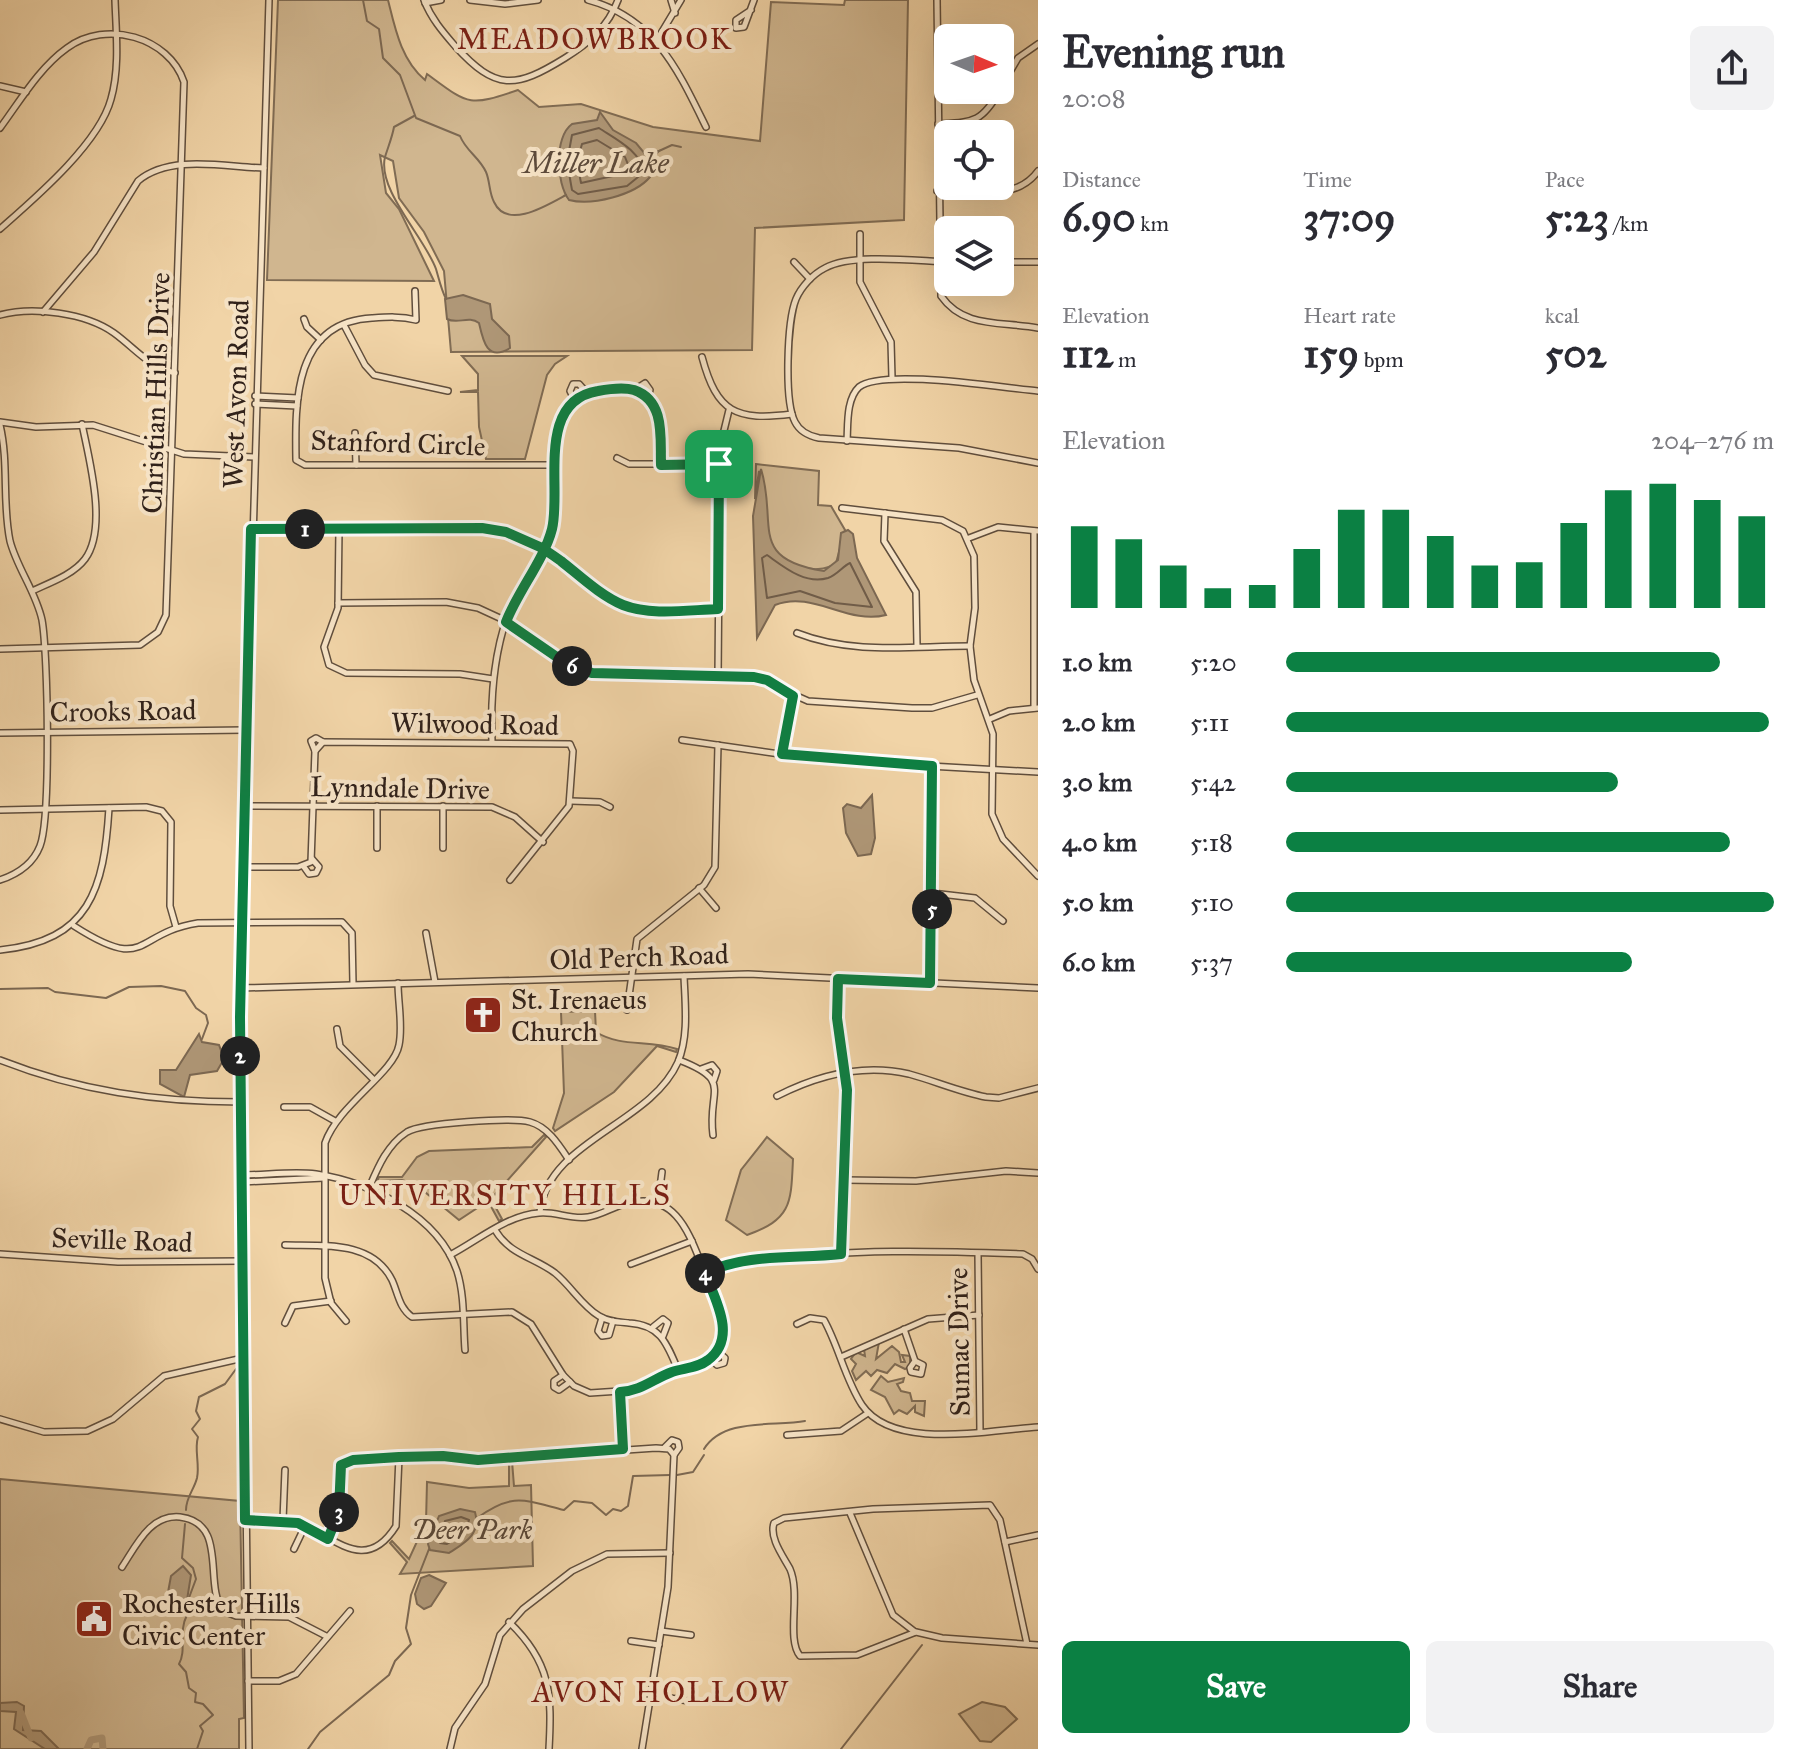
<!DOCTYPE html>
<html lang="en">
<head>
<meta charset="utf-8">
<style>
  :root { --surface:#fff; --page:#f2f2f3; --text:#2b2b33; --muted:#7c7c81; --accent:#0b8043 }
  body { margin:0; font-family:"IM FELL Great Primer",serif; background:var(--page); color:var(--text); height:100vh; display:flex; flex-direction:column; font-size:30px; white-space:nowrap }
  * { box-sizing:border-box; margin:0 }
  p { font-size:26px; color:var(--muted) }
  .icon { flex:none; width:44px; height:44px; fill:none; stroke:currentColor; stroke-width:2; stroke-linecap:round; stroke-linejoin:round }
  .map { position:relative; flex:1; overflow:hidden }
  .side { display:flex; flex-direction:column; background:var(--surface); width:760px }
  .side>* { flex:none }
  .needle { width:52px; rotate:92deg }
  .buttons { position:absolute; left:934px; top:24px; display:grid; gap:16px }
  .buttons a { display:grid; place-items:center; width:80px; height:80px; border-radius:12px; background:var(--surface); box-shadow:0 8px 32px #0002; font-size:40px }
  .pin { position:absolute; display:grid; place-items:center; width:68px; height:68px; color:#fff; margin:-34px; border-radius:16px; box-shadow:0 4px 12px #0006 }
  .km { position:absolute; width:40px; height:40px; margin:-20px; border-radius:50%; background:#222; color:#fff; font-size:22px; line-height:40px; text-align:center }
  .round { display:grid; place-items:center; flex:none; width:84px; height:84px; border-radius:12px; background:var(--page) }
  .headline { display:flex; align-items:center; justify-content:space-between; height:136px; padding:0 24px }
  h1 { font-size:44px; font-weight:800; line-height:60px }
  .stats { display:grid; grid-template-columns:repeat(3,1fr); gap:12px; height:136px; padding:8px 24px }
  .stats div { display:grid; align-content:center }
  .stats b { font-size:40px; font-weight:800 }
  .stats small { font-size:22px; font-weight:400 }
  .stats p { font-size:22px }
  .chart { height:224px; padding:16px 24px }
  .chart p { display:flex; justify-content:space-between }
  .chart svg { width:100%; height:144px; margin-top:8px; stroke:var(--accent); stroke-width:6 }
  .primary-button { display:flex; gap:16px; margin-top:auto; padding:16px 24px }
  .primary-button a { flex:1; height:92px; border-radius:12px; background:var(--accent); color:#fff; font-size:32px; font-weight:800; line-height:92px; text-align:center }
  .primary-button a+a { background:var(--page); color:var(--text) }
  ul { padding:0 24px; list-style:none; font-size:26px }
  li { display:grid; grid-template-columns:128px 96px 1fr; align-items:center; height:60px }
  li i { height:20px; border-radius:10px; background:var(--accent) }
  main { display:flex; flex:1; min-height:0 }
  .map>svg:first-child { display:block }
</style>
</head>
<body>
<main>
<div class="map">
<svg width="1038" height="1749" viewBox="0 0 1038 1749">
  <rect width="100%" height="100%" fill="#f1d4a7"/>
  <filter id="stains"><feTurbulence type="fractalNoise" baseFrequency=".0025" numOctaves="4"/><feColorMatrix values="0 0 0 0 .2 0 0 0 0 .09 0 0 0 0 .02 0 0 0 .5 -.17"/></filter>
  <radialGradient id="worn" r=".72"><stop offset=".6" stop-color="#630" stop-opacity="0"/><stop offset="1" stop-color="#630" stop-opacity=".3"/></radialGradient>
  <g fill="#d0b68f" stroke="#806c54" stroke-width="2">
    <path d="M278,0h110c7,28 13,60 37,80l2,-6c42,31 41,33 91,16l21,17 42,-3 72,23 107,14 11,-139 73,3 1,-5h63l-4,220 -149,8 -3,122 -301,2 -7,-81 -20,-39 -25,-34 -6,-37 -13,-6 6,38 13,16 35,72 -167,-1z"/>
    <polygon points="462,356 567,356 555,364 547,375 525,459 486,459 479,427 478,392 460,392 478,390 478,374"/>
    <path d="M756,464l63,7 -1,34 13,1 14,24 -9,33c-20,15 -60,1 -67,-24 -6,-21 -4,-46 -10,-68l-4,28z"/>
    <path d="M595,1011l1,21c26,16 52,7 81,17l-1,3 -19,-6 -43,46 -59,39 -2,-3 11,-35 -3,-81z"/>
    <polygon points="544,1135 546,1137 491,1199 502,1219 499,1221 488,1201 459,1220 415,1184 402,1180 377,1181 379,1177 402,1177 417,1157 429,1151 532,1147"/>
    <path d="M767,1137l26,22c-2,44 -1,60 -46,76l-21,-15 15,-50z"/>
    <polygon points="879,1342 876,1359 892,1346 899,1352 901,1362 905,1362 902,1355 910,1356 910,1366 905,1369 895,1364 887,1373 877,1370 871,1376 866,1371 856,1380 852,1371 856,1364 851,1359 856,1352 865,1356 864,1349"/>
    <polygon points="881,1376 888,1382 904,1378 903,1382 897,1384 901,1391 910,1393 912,1401 925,1401 924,1416 915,1412 915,1406 907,1414 899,1410 894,1414 885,1397 871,1390"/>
    <polygon points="509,1461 512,1461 514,1486 531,1485 533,1566 400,1574 407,1562 390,1543 392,1541 409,1559 426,1522 427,1482 469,1488 509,1486"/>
    <polygon points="0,1479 240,1501 244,1718 239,1719 239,1749 0,1749"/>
    <polygon points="982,1702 1005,1707 1017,1719 991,1742 980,1741 959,1714"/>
  </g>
  <g fill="#af9777" stroke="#7c6852" stroke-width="2">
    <path d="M600,112l13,18 23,13 9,11 14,-3 -8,8 -1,18c-15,18 -58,29 -81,23 -13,-17 -15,-63 3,-76l25,-4z"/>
    <path d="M463,295l27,9 2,15 17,17 1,12c-23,14 -27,-7 -31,-25 -11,-8 -21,2 -32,-4l-2,-20z"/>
    <path d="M761,469c17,55 -14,90 63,102l14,-11 3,-27 7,-3 5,4 4,24 29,57c-39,10 -73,-25 -111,-10l-18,33 -4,-122z"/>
    <polygon points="872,795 875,838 871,854 858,856 846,833 843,808 847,804 861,808"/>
    <polygon points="199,1034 202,1042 219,1045 224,1059 217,1071 190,1075 184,1097 160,1084 160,1070 176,1070"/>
    <path d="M460,1509l15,3c6,22 -9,30 -26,41l-19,-3 -2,-6 11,-28z"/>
    <polygon points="183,1566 191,1575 187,1600 166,1603 171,1576"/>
    <polygon points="429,1575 446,1583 431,1606 424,1609 417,1604 415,1594 421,1578"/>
    <polygon points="17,1702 24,1706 23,1730 41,1731 59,1749 45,1749 14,1729 16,1712 0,1711 0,1703"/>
  </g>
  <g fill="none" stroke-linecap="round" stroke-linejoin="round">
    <g stroke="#705c48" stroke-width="2">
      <path d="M599,128c15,10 44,24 44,45l-16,13 -49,8 -6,-4 -5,-28 5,-27z"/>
      <polygon points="597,140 625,157 631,172 581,183 577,162 582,144"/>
      <path d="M767,555c17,12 38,30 61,23 9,-3 15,-12 22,-15l22,44 -37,-4 -35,-12 -33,7 -5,-40z"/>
      <polygon points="461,1517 469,1520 466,1532 447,1544 440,1543 445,1521"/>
    </g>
    <g stroke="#7c6852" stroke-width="2">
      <path d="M363,0l4,21 12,8 4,29 17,17 16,43 44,18c6,15 19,21 26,36 4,9 3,21 8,30 13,28 52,4 72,-7"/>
      <path d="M414,116l-20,11c-2,11 -6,20 -9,30 -8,33 40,81 51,112 3,10 5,20 10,30"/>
      <polyline points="659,151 672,145 681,147"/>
      <polyline points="0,989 48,988 55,992 106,998 129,987 161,986 185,991 196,1008 206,1015 208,1023 202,1039"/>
      <path d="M704,1449c20,-32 71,-22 101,-28"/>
      <polyline points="677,1475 693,1472 704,1455"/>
      <path d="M186,1510c0,-13 8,-20 11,-32 3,-14 -3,-28 1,-41l-6,-8 8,-10 -4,-8 3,-14 26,-13 11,-15"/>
      <path d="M477,1518c36,-26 47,-18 87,-8l10,-9 18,2 14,12 7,-6 8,2 7,-5 5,-30 37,-1"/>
      <path d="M185,1524l-3,34 11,10 3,11 -12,32 3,4c-9,17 0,35 -8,49l7,8 3,16 7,5 -1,9 8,2 10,11 -13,11 3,5 -6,18"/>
      <polyline points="178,1604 182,1616"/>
      <polyline points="308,1749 320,1732 389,1675 395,1661 411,1644 406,1628 411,1595 429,1549"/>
      <polyline points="841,1749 922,1645"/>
    </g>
    <g stroke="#af9777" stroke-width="7">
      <polyline points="21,1713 31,1738"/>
      <polyline points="87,1749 91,1740 102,1738 103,1749"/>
    </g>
    <defs>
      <g id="minor">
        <path d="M424,0c7,18 18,31 31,46 41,45 60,43 110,12 24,-15 43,-31 53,-58"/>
        <polyline points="470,0 505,4 538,0"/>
        <path d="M588,0c67,18 90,70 118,127"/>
        <polyline points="671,0 675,13"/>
        <path d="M937,0l4,296c23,33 61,25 97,32"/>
        <polyline points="425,3 441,0"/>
        <polyline points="751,10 736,20 736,28 744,27 754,0"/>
        <polyline points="657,40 681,0"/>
        <polyline points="0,86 26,92"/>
        <polyline points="1000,89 1018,58 1038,44"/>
        <path d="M938,124c35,-2 44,-1 62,-34"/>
        <path d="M0,128c20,-27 39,-60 67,-80 39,-29 102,-11 117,34l-18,533 -8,17 -18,13 -140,4"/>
        <path d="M937,191c33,1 79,11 101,-20"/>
        <path d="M0,229c34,-30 99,-85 111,-130 9,-31 5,-68 4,-99"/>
        <polyline points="860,234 860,282 891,342 892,378"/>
        <polyline points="794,262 810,279"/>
        <path d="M948,262c-32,-1 -95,-9 -123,6 -12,6 -24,19 -29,31 -9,22 -12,102 -1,123 5,10 14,14 24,16l140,10 79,15"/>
        <polyline points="1000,262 1038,262"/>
        <path d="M415,291l1,29c-15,-4 -29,-3 -44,-2 -78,4 -77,83 -76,142l9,5h247"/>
        <path d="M43,312l51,-60 44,-71c32,-27 87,-14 126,-13"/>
        <path d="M0,315c33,-9 86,-2 114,18 22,16 33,33 61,40"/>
        <polyline points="304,319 307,327 321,340"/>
        <polyline points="344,325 365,365 374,375 448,391"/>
        <path d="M702,357c15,56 34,64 90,57"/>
        <polyline points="634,390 645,383 650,390 647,398"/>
        <polyline points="255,396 298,398"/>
        <polyline points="575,401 570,391 573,384 579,384 587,393"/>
        <polyline points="255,404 297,406"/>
        <polyline points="0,422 36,427 93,425 184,454 254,457"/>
        <path d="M0,425c9,38 2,78 10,116 7,27 26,51 32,79 6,33 9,198 -2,226 -7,18 -22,28 -40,34"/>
        <polyline points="355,433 356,465"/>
        <path d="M847,441c1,-16 -1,-42 12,-54 24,-19 144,1 179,4"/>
        <polyline points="617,458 629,464 719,464"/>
        <polyline points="842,508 942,520 963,531 974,556 975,608 970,646 974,680 993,734 992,814 1003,839 1038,876"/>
        <polyline points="885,513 884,541 916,592 917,646"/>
        <polyline points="251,529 494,529 540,547 622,604 647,609 718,609"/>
        <polyline points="339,529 338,608 324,647 329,665 346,673 460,674 493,679"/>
        <polyline points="969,538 998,527 1038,531"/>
        <path d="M32,591c17,-8 41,-16 53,-32 23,-31 4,-100 -3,-135"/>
        <polyline points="338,603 446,602 478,608 504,620 567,664 605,675 754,677 808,701 912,708 932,708 977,695"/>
        <path d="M797,633c56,22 114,13 173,13"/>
        <polyline points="718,676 720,447 729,410"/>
        <polyline points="1034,708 1034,531"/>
        <polyline points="990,719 1009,711 1038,708"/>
        <polyline points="0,733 246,730"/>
        <polyline points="682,740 822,760 1038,772"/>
        <path d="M492,741c-2,-52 3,-107 28,-154 10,-19 27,-37 32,-59 9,-41 -7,-68 14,-113 15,-32 73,-38 90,-5 8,16 5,38 5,55"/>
        <polyline points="315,751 311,741 316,738 323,742"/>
        <polyline points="782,754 793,696"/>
        <polyline points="571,801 600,802 610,807"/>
        <polyline points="245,806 492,807 515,817 543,842"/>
        <polyline points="443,806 443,848"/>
        <polyline points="0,810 146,807 162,811 171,822 170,906 176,927"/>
        <polyline points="377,848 377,806"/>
        <polyline points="243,867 298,867 311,862 315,751 323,742 570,744 573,751 569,806 510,880"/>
        <polyline points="304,867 309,874 316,873 319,867 312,859"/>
        <polyline points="699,888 716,908"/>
        <polyline points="932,893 975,898 1003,921"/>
        <path d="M74,926c75,48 59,7 124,-3l144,-1 10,11 1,51"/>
        <polyline points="426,933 435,982"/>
        <path d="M0,950c90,-9 104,-61 109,-142"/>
        <polyline points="838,979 837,1018 847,1090 841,1254"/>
        <polyline points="930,983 932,766"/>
        <polyline points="241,988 748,974 1038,988"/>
        <polyline points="627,1010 637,939 704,885 715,867 718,745"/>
        <polyline points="337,1029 340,1046 373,1079"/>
        <path d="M0,1060c79,31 156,42 241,42"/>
        <path d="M679,1060c55,21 28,30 34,75"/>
        <polyline points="701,1069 712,1065 717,1071 714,1080"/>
        <path d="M777,1096c41,-21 85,-33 132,-22 26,7 51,18 77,23l13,1 39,-10"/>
        <polyline points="284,1107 310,1107 335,1121"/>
        <path d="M242,1175c24,0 51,-4 74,-1 53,8 122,41 141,97 8,25 6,54 8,79"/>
        <polyline points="844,1180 916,1181 1006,1171 1038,1173"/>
        <polyline points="242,1182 324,1178"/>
        <path d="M369,1188c9,-21 18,-43 38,-56 15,-9 105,-15 123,-10 18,5 29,23 39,38"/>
        <polyline points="658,1203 662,1172"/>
        <path d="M540,1212c7,-71 110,-87 138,-150 11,-26 7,-59 6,-86"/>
        <path d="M495,1230c15,25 39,27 60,43 16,13 27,33 44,43 10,6 20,6 30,7 32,2 38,21 49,47"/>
        <path d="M285,1245c38,1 87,-5 107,35 6,13 7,28 20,37l100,-5 19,12 32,51 11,11 16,7 45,-3 33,-16 38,-13 11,-10 6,-16 -1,-17 -17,-45"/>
        <polyline points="0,1254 118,1262 242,1261"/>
        <polyline points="978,1254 980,1431"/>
        <path d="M450,1255c27,-14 57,-40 89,-42 16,-2 32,7 49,4 14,-2 26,-11 40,-14 50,-12 62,34 77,70 20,-9 38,-8 60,-12 79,-13 176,-10 258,-7l9,5 6,10"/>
        <polyline points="631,1264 692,1241"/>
        <polyline points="602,1318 598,1331 602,1336 609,1335 613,1321"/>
        <path d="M346,1321l-15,-18 -6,-25v-135c13,-38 69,-70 74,-98 4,-19 -1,-42 -1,-62"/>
        <polyline points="285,1323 293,1306 331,1301"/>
        <path d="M797,1324l13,-6 14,2c15,27 21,59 38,85 31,46 127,25 176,22"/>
        <polyline points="653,1327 663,1319 668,1323 663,1336"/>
        <polyline points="904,1329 915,1361 923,1365 921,1374 911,1372 910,1368 915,1361"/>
        <polyline points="841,1357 928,1319 979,1315"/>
        <polyline points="710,1359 717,1365 724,1363 725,1358 717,1351"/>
        <polyline points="563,1375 554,1381 554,1387 559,1390 570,1382"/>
        <polyline points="620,1392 623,1449"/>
        <polyline points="0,1419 44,1432 87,1431 113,1419 164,1376 243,1358"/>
        <polyline points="787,1435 841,1431 868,1413"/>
        <polyline points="850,1513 893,1615 915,1632"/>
        <path d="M245,1520c17,-1 34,-2 51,3 36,10 68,54 100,3l3,-69"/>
        <polyline points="283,1520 285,1470"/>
        <polyline points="328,1539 339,1511 343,1462 434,1455 478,1460 656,1448 669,1449 674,1455"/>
        <polyline points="1005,1542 1038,1535"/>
        <polyline points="294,1549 305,1526"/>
        <path d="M122,1567c14,-21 28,-53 58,-50 49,6 23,67 43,94l13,5 53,1 37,19"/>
        <path d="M509,1622c42,40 43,72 40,127"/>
        <polyline points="661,1631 691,1635"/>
        <polyline points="631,1641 659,1645"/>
        <path d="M1027,1644l-27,-124 -10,-15 -117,4 -89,9 -10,5c-5,15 9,33 16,46 11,25 -4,70 10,87l57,-1 59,-23 26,6 96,7"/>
        <polyline points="248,1681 279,1681 296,1674 350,1611"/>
        <polyline points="651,1695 689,1701"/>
        <polyline points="249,1749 240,977 269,0"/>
        <polyline points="450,1749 455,1728 485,1684 500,1635 523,1609 572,1571 607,1554 670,1553"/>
        <polyline points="642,1749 668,1587 674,1455 679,1448 678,1442 672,1440 664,1448"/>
      </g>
    </defs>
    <use href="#minor" stroke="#604e3d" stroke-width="8"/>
    <use href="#minor" stroke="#f6e3c6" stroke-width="5"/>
  </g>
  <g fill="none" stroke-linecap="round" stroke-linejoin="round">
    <defs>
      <path id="route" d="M719,464l-1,145c-30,1 -67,7 -95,-4 -22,-9 -43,-29 -62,-44 -7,-5 -14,-10 -21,-14l-34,-15 -24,-4 -231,1 -11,488 5,503 53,3 30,16 11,-28 2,-46 12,-5 46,-3 44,-1 35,4 145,-11 -3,-57c21,-1 33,-13 52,-20 12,-4 26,-4 36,-12 30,-22 7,-61 -3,-87 41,-20 92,-14 136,-19l6,-164 -10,-72 1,-39 92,4 2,-217 -150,-12 11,-58 -26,-16 -13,-3 -162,-4 -25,-9 -61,-42c12,-31 38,-62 46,-93 10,-40 -17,-128 46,-138 11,-2 25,-4 36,-1 32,11 26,49 27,75l58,-1"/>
    </defs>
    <use href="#route" stroke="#fff" stroke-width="16"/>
    <use href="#route" stroke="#0b8043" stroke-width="10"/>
  </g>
  <defs>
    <symbol id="church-square" viewBox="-11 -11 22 22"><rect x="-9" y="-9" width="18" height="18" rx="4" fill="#8f2418" stroke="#f6e3c6"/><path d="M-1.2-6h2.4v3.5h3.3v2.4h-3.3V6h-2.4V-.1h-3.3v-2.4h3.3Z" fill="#fff"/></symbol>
    <symbol id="civic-square" viewBox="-11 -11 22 22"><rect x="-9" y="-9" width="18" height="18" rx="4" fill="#8f2418" stroke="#f6e3c6"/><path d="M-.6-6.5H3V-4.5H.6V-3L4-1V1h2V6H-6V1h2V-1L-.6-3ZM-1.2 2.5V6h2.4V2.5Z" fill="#fff"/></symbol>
  </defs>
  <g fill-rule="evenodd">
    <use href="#church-square" x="461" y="993" width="44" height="44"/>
    <use href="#civic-square" x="72" y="1597" width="44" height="44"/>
  </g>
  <g text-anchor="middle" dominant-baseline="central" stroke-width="8" stroke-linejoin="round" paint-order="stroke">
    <g font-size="28" fill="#30211a" stroke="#f6e3c6">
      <text transform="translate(156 393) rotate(-88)">Christian Hills Drive</text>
      <text transform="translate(236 394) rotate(-88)">West Avon Road</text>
      <text transform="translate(398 443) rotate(2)">Stanford Circle</text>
      <text transform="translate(123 711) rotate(-1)">Crooks Road</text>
      <text transform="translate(475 724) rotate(1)">Wilwood Road</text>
      <text transform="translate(400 788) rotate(1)">Lynndale Drive</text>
      <text transform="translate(639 957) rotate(-2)">Old Perch Road</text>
      <text transform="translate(122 1240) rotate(2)">Seville Road</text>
      <text transform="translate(959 1342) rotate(-91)">Sumac Drive</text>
    </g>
    <g font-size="28" fill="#30211a" stroke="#f6e3c6" text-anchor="start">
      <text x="511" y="999">St. Irenaeus<tspan x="511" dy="32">Church</tspan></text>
      <text x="122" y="1603">Rochester Hills<tspan x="122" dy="32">Civic Center</tspan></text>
    </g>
    <g font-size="28" font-style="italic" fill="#584637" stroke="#f6e3c6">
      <text x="472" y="1529">Deer Park</text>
    </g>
    <g font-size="30" letter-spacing="2" fill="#7a1f14" stroke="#f6e3c6">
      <text x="595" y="39">MEADOWBROOK</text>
      <text x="505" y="1195">UNIVERSITY HILLS</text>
      <text x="661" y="1692">AVON HOLLOW</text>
    </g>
    <g font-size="30" font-style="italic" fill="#5c4a3b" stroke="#f6e3c6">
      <text x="596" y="163">Miller Lake</text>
    </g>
  </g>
  <rect width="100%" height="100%" filter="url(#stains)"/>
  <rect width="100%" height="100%" fill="url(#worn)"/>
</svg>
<div class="buttons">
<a><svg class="needle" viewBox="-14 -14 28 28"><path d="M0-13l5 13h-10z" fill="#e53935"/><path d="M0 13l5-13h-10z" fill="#7c7c81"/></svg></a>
<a><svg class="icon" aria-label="locate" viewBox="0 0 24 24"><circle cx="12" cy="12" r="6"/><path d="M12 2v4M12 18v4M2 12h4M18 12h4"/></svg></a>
<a><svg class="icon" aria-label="layers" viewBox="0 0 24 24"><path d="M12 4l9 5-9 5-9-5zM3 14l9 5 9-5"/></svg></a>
</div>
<div class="pin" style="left:719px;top:464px;background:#1e9e55"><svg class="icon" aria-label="arrive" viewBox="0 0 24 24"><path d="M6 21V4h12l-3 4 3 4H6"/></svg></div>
<b class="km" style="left:305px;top:529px">1</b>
<b class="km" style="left:240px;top:1056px">2</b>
<b class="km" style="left:339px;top:1512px">3</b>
<b class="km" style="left:705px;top:1273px">4</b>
<b class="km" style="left:932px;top:909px">5</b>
<b class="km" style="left:572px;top:666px">6</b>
</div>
<section class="side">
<div class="headline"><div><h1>Evening run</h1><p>20:08</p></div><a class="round"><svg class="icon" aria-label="share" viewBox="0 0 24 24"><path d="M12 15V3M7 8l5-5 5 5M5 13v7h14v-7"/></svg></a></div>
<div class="stats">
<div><p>Distance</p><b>6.90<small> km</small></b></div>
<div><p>Time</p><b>37:09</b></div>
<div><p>Pace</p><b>5:23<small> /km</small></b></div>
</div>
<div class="stats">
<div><p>Elevation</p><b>112<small> m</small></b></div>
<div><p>Heart rate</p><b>159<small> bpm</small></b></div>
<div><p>kcal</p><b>502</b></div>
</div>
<div class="chart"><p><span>Elevation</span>204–276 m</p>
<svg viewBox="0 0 160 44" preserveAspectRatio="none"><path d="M5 44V19M15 44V23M25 44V31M35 44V38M45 44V37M55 44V26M65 44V14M75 44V14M85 44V22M95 44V31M105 44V30M115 44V18M125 44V8M135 44V6M145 44V11M155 44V16"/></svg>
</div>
<ul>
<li><b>1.0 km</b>5:20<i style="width:89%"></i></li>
<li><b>2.0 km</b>5:11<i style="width:99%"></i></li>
<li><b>3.0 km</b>5:42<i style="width:68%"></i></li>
<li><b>4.0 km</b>5:18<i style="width:91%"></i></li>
<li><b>5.0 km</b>5:10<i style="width:100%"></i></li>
<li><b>6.0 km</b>5:37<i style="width:71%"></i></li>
</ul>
<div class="primary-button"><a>Save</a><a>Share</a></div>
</section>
</main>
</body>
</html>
